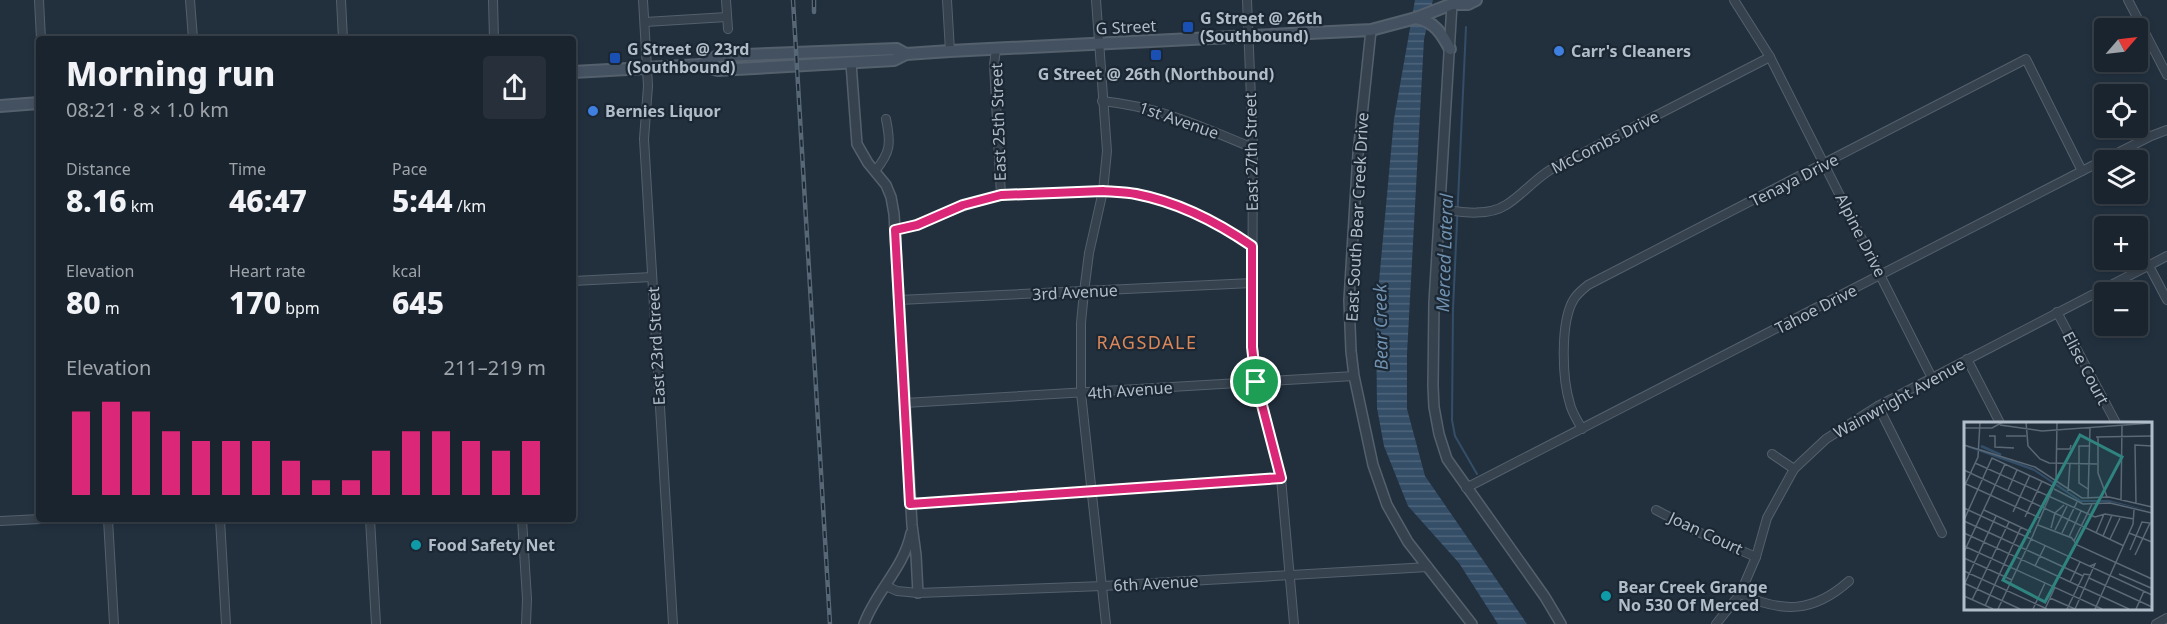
<!DOCTYPE html>
<html lang="en">
<head>
<meta charset="utf-8">
<style>
  :root { --surface:#1a242e; --page:#27303a; --text:#f1f3f6; --muted:#9fa4aa; --line:#38414a; --accent:#db2777 }
  body { margin:0; font-family:"Noto Sans",sans-serif; background:var(--page); color:var(--text); height:100vh; display:flex; flex-direction:column; font-size:22px; white-space:nowrap }
  * { box-sizing:border-box; margin:0 }
  p { font-size:20px; color:var(--muted) }
  .icon { flex:none; width:33px; height:33px; fill:none; stroke:currentColor; stroke-width:2; stroke-linecap:round; stroke-linejoin:round }
  .map { position:relative; flex:1; overflow:hidden }
  .side { position:absolute; left:36px; top:36px; width:540px; height:486px; display:flex; flex-direction:column; background:var(--surface); border-radius:6px; box-shadow:0 3px 9px #0003,0 0 0 2px var(--line) }
  .side>* { flex:none }
  .needle { width:39px; rotate:62deg }
  .fabs { position:absolute; left:2094px; top:18px; display:grid; gap:12px }
  .fabs a { display:grid; place-items:center; width:54px; height:54px; border-radius:6px; background:var(--surface); box-shadow:0 3px 9px #0003,0 0 0 2px var(--line); font-size:30px }
  .pin { position:absolute; display:grid; place-items:center; width:51px; height:51px; color:#fff; margin:-26px; border:3px solid #fff; border-radius:50%; box-shadow:0 2px 6px #0007 }
  .round { display:grid; place-items:center; flex:none; width:63px; height:63px; border-radius:6px; background:var(--page) }
  .overview { display:flex; align-items:center; justify-content:space-between; height:102px; padding:0 30px }
  h1 { font-size:33px; font-weight:800; line-height:45px }
  .metrics { display:grid; grid-template-columns:repeat(3,1fr); gap:9px; height:102px; padding:6px 30px }
  .metrics div { display:grid; align-content:center }
  .metrics b { font-size:30px; font-weight:800 }
  .metrics small { font-size:16px; font-weight:400 }
  .metrics p { font-size:16px }
  .chart { height:168px; padding:12px 30px }
  .chart p { display:flex; justify-content:space-between }
  .chart svg { width:100%; height:108px; margin-top:6px; stroke:var(--accent); stroke-width:6 }
  .map>svg:first-child { display:block }
</style>
</head>
<body>
<div class="map">
<svg width="2167" height="624" viewBox="0 0 2167 624">
  <defs>
    <pattern id="water-rules" width="6" height="5" patternUnits="userSpaceOnUse" patternTransform="scale(1.5)"><rect width="6" height="5" fill="#344e67"/><path d="M0 2.5h6" fill="none" stroke="#4f667b"/></pattern>
  </defs>
  <rect width="100%" height="100%" fill="#22303e"/>
  <polygon fill="url(#water-rules)" points="1415,0 1433,0 1424,39 1407,354 1407,409 1425,476 1527,624 1498,624 1459,563 1408,506 1384,446 1377,408 1376,314 1394,119"/>
  <g fill="none" stroke-linecap="round" stroke-linejoin="round">
    <polyline stroke="#344e67" stroke-width="2" points="1466,27 1453,309 1452,420 1455,436 1477,474"/>
    <defs>
      <g id="minor">
        <polyline points="39,0 41,39"/>
        <polyline points="190,0 193,39"/>
        <polyline points="341,0 343,39"/>
        <polyline points="493,0 494,39"/>
        <polyline points="643,0 648,86 644,139 673,624"/>
        <polyline points="726,0 728,29"/>
        <polyline points="947,0 950,51"/>
        <polyline points="1096,0 1107,151 1103,191 1089,253 1084,292 1081,323 1081,393 1106,624"/>
        <polyline points="1247,0 1253,148 1252,347 1256,382 1281,478 1294,624"/>
        <polyline points="1734,0 1770,57 1932,378"/>
        <polyline points="2128,0 2167,75"/>
        <polyline points="645,22 727,17"/>
        <polyline points="996,49 994,65 1001,195"/>
        <path d="M1102,101c58,6 98,25 151,47"/>
        <path d="M875,171c16,-19 16,-28 11,-52"/>
        <path d="M1440,209c21,3 47,8 66,-4 16,-10 28,-25 44,-35l220,-113"/>
        <path d="M895,230c36,-8 67,-27 104,-34 17,-4 37,-2 54,-3 27,-1 56,-4 83,1 42,8 81,28 116,52"/>
        <polyline points="2149,266 2167,300"/>
        <polyline points="573,281 652,277"/>
        <polyline points="899,300 1252,283"/>
        <polyline points="2057,312 2116,423"/>
        <polyline points="1967,359 2000,423"/>
        <polyline points="905,403 1354,376"/>
        <polyline points="1878,406 1942,533"/>
        <path d="M1582,429c-4,-8 -10,-16 -12,-25 -8,-25 -10,-83 4,-105 3,-5 9,-10 14,-14l438,-226 56,112"/>
        <polyline points="1772,454 1794,469"/>
        <polyline points="1466,488 2082,171 2151,136 2167,130"/>
        <polyline points="910,504 1281,478"/>
        <polyline points="1656,510 1696,531 1756,557"/>
        <polyline points="108,519 114,624"/>
        <polyline points="220,519 226,624"/>
        <polyline points="370,519 376,624"/>
        <polyline points="522,519 527,599 526,624"/>
        <polyline points="0,521 40,519"/>
        <polyline points="886,586 897,591 918,593 1103,586 1428,567"/>
        <path d="M1740,594c43,19 73,19 109,-13"/>
        <polyline points="1716,624 1740,594 1756,557 1767,518 1794,469 1826,439 1878,406 2167,256"/>
        <polyline points="2156,624 2167,618"/>
      </g>
      <g id="tertiary">
        <polyline points="1452,4 1434,303 1433,386 1434,407 1439,434 1447,459 1545,597 1561,624"/>
        <polyline points="1371,30 1358,154 1349,300 1351,351 1354,376 1373,465 1387,505 1408,542 1472,624"/>
        <polyline points="851,63 857,144 868,163 886,185 891,197 894,214 912,525 916,555 918,593"/>
        <path d="M864,624c12,-33 40,-56 47,-91"/>
      </g>
      <g id="secondary">
        <path d="M1416,18c18,3 26,16 34,31"/>
        <polyline points="700,65 718,56 897,49 906,54"/>
        <polyline points="573,72 700,65 718,70 894,60 906,54 950,51 1371,30 1416,18 1452,4 1468,4 1476,0"/>
        <polyline points="0,106 39,103"/>
      </g>
    </defs>
    <use href="#minor" stroke="#54606c" stroke-width="10"/>
    <use href="#tertiary" stroke="#54606c" stroke-width="12"/>
    <use href="#secondary" stroke="#54606c" stroke-width="14"/>
    <use href="#minor" stroke="#36424e" stroke-width="8"/>
    <use href="#tertiary" stroke="#36424e" stroke-width="9"/>
    <use href="#secondary" stroke="#445161" stroke-width="10"/>
    <defs>
      <g id="rail">
        <polyline points="793,0 830,624"/>
        <polyline points="814,0 814,12"/>
      </g>
    </defs>
    <use href="#rail" stroke="#576775" stroke-width="4.5"/>
    <use href="#rail" stroke="#1b2733" stroke-width="2" stroke-dasharray="7" stroke-linecap="butt"/>
  </g>
  <g fill="none" stroke-linecap="round" stroke-linejoin="round">
    <defs>
      <path id="route" d="M1103,191c11,1 23,1 33,3 42,8 81,28 116,52v101l4,35 25,96 -371,26 -15,-274 22,-5 46,-20 38,-10z"/>
    </defs>
    <use href="#route" stroke="#fff" stroke-width="12"/>
    <use href="#route" stroke="#db2777" stroke-width="8"/>
  </g>
  <g fill="#1a4fb4" stroke="#1b2733" stroke-width="2">
    <rect x="1182" y="21" width="12" height="12" rx="3"/>
    <rect x="1150" y="49" width="12" height="12" rx="3"/>
    <rect x="609" y="52" width="12" height="12" rx="3"/>
  </g>
  <g fill="#3f7fe0" stroke="#1b2733" stroke-width="2">
    <circle cx="1559" cy="51" r="6"/>
    <circle cx="593" cy="111" r="6"/>
  </g>
  <g fill="#0f9aa8" stroke="#1b2733" stroke-width="2">
    <circle cx="416" cy="545" r="6"/>
    <circle cx="1606" cy="596" r="6"/>
  </g>
  <g text-anchor="middle" dominant-baseline="central" stroke-width="4.5" stroke-linejoin="round" paint-order="stroke">
    <g font-size="16" font-weight="bold" fill="#b1bdc9" stroke="#1b2733" text-anchor="start">
      <text x="1200" y="18">G Street @ 26th<tspan x="1200" dy="18">(Southbound)</tspan></text>
      <text x="627" y="49">G Street @ 23rd<tspan x="627" dy="18">(Southbound)</tspan></text>
      <text x="1571" y="51">Carr's Cleaners</text>
      <text x="1156" y="74" text-anchor="middle">G Street @ 26th (Northbound)</text>
      <text x="605" y="111">Bernies Liquor</text>
      <text x="428" y="545">Food Safety Net</text>
      <text x="1618" y="587">Bear Creek Grange<tspan x="1618" dy="18">No 530 Of Merced</tspan></text>
    </g>
    <g font-size="16" fill="#b1bdc9" stroke="#1b2733">
      <text transform="translate(1126 27) rotate(-3)">G Street</text>
      <text transform="translate(1179 120) rotate(19)">1st Avenue</text>
      <text transform="translate(998 122) rotate(-92)">East 25th Street</text>
      <text transform="translate(1605 142) rotate(-27)">McCombs Drive</text>
      <text transform="translate(1251 152) rotate(-91)">East 27th Street</text>
      <text transform="translate(1794 180) rotate(-27)">Tenaya Drive</text>
      <text transform="translate(1357 217) rotate(-87)">East South Bear Creek Drive</text>
      <text transform="translate(1861 235) rotate(63)">Alpine Drive</text>
      <text transform="translate(1075 292) rotate(-3)">3rd Avenue</text>
      <text transform="translate(1816 309) rotate(-27)">Tahoe Drive</text>
      <text transform="translate(656 346) rotate(-93)">East 23rd Street</text>
      <text transform="translate(2086 368) rotate(62)">Elise Court</text>
      <text transform="translate(1130 390) rotate(-4)">4th Avenue</text>
      <text transform="translate(1899 398) rotate(-29)">Wainwright Avenue</text>
      <text transform="translate(1706 533) rotate(25)">Joan Court</text>
      <text transform="translate(1156 583) rotate(-3)">6th Avenue</text>
    </g>
    <g font-size="18" font-style="italic" fill="#7091af" stroke="#1b2733">
      <text transform="translate(1444 253) rotate(-88)">Merced Lateral</text>
      <text transform="translate(1380 327) rotate(-91)">Bear Creek</text>
    </g>
    <g font-size="18" letter-spacing="1.5" fill="#db875a" stroke="#1b2733">
      <text x="1147" y="342">RAGSDALE</text>
    </g>
  </g>
  <g transform="translate(1964 422)">
    <rect width="188" height="188" fill="#22303e"/>
    <path d="M0,24l17,3 52,19 48,32h28l42,11 -40,-9h-31l-46,-31z" fill="#344e67"/>
    <path fill="none" stroke="#344e67" stroke-width="3" d="M17,24l20,9"/>
    <path fill="none" stroke="#5b6876" stroke-width="1.5" d="M62,0l2,24 12,13 9,4 48,1M36,3l42,6 110,-8M0,6h28l11,-6M25,14h6v11l19,1M42,14h20M132,15l56,-1M134,15v36l9,24M0,23l71,22 47,31 27,-1 43,10M92,27h14l1,-4M11,41l120,54M0,48l160,76M0,61l76,35M0,65l14,-30 2,-35M90,67l29,15 27,-1 42,10M124,67l-9,-6v-37h10M44,68l9,-20M104,69l2,-28M124,77l2,-71M157,78l1,-74M172,82l-1,-59 17,1M0,86l188,87M20,88l47,22M49,90l17,-37M61,95l17,-36M131,95l10,-3 29,5M0,98l28,-62 60,28M0,99l119,55M74,103l34,13M87,106l4,-15 9,-8M91,108l12,-24M0,111l165,76M98,111l15,-31M132,111l8,-19M165,111l23,9M69,113l23,-54 1,-59M139,114l9,-21M105,115l12,-26M107,115l6,8 75,34M146,117l10,-21M110,119l18,-37M0,124l138,63M166,128l12,-28 8,1 -15,32M0,130l41,-88M0,136l48,22M71,144l10,-20M0,149l83,38M155,152l32,14M125,156l63,29M106,160l10,-20M0,161l56,26M0,163l32,-69M0,174l29,13M86,176l25,11M8,178l37,-78M21,184l36,-79M34,187l36,-76M69,187l12,-26M81,187l10,-22M103,187l17,-35 7,1M111,187l20,-45 -5,2M131,187l38,-85 1,-14M172,187l8,-18"/>
    <path fill="#2f8480" fill-opacity="0.15" stroke="#2f8480" stroke-width="3" d="M116,13l42,22 -77,145 -42,-22z"/>
    <rect width="188" height="188" fill="none" stroke="#b1bdc9" stroke-width="3"/>
  </g>
</svg>
<div class="fabs">
<a><svg class="needle" viewBox="-14 -14 28 28"><path d="M0-13l5 13h-10z" fill="#e53935"/><path d="M0 13l5-13h-10z" fill="#9fa4aa"/></svg></a>
<a><svg class="icon" aria-label="locate" viewBox="0 0 24 24"><circle cx="12" cy="12" r="6"/><path d="M12 2v4M12 18v4M2 12h4M18 12h4"/></svg></a>
<a><svg class="icon" aria-label="layers" viewBox="0 0 24 24"><path d="M12 4l9 5-9 5-9-5zM3 14l9 5 9-5"/></svg></a>
<a>+</a>
<a>−</a>
</div>
<div class="pin" style="left:1256px;top:382px;background:#1e9e55"><svg class="icon" aria-label="arrive" viewBox="0 0 24 24"><path d="M6 21V4h12l-3 4 3 4H6"/></svg></div>
<section class="side">
<div class="overview"><div><h1>Morning run</h1><p>08:21 · 8 × 1.0 km</p></div><a class="round"><svg class="icon" aria-label="share" viewBox="0 0 24 24"><path d="M12 15V3M7 8l5-5 5 5M5 13v7h14v-7"/></svg></a></div>
<div class="metrics">
<div><p>Distance</p><b>8.16<small> km</small></b></div>
<div><p>Time</p><b>46:47</b></div>
<div><p>Pace</p><b>5:44<small> /km</small></b></div>
</div>
<div class="metrics">
<div><p>Elevation</p><b>80<small> m</small></b></div>
<div><p>Heart rate</p><b>170<small> bpm</small></b></div>
<div><p>kcal</p><b>645</b></div>
</div>
<div class="chart"><p><span>Elevation</span>211–219 m</p>
<svg viewBox="0 0 160 44" preserveAspectRatio="none"><path d="M5 44V10M15 44V6M25 44V10M35 44V18M45 44V22M55 44V22M65 44V22M75 44V30M85 44V38M95 44V38M105 44V26M115 44V18M125 44V18M135 44V22M145 44V26M155 44V22"/></svg>
</div>
</section>
</div>
</body>
</html>
